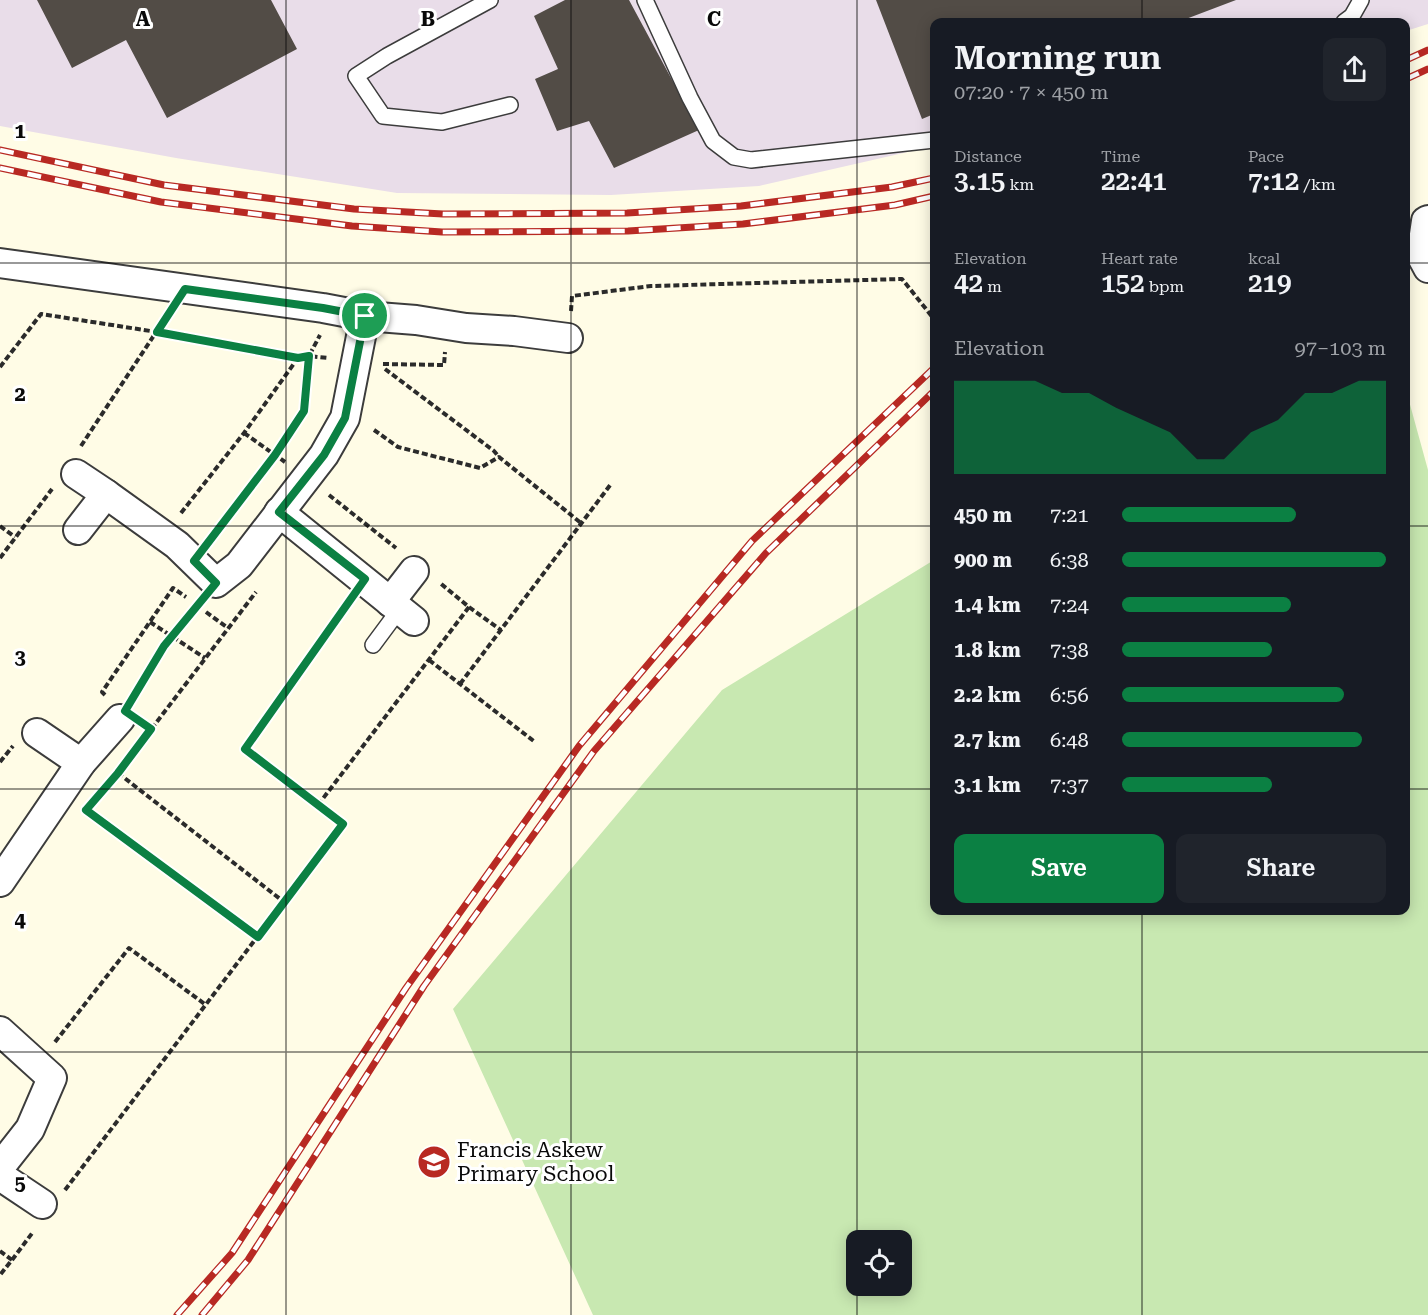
<!DOCTYPE html>
<html lang="en">
<head>
<meta charset="utf-8">
<style>
  :root { --surface:#171b24; --page:#20242c; --text:#f1f3f6; --muted:#9ea1a6; --accent:#0b8043 }
  body { margin:0; font-family:"Roboto Serif",serif; background:var(--page); color:var(--text); height:100vh; display:flex; flex-direction:column; font-size:22px; white-space:nowrap }
  * { box-sizing:border-box; margin:0 }
  p { font-size:20px; color:var(--muted) }
  .icon { flex:none; width:33px; height:33px; fill:none; stroke:currentColor; stroke-width:2; stroke-linecap:round; stroke-linejoin:round }
  .map { position:relative; flex:1; overflow:hidden }
  .drawer { position:absolute; left:930px; top:18px; width:480px; height:897px; display:flex; flex-direction:column; background:var(--surface); border-radius:12px; box-shadow:0 3px 15px #0003 }
  .drawer>* { flex:none }
  .fabs { position:absolute; left:846px; top:1230px; display:grid; gap:12px }
  .fabs a { display:grid; place-items:center; width:66px; height:66px; border-radius:12px; background:var(--surface); box-shadow:0 3px 15px #0003; font-size:30px }
  .pin { position:absolute; display:grid; place-items:center; width:51px; height:51px; color:#fff; margin:-26px; border:3px solid #fff; border-radius:50%; box-shadow:0 2px 6px #0007 }
  .round { display:grid; place-items:center; flex:none; width:63px; height:63px; border-radius:12px; background:var(--page) }
  .head { display:flex; align-items:center; justify-content:space-between; height:102px; padding:0 24px }
  h1 { font-size:33px; font-weight:600; line-height:45px }
  .metrics { display:grid; grid-template-columns:repeat(3,1fr); gap:9px; height:102px; padding:6px 24px }
  .metrics div { display:grid; align-content:center }
  .metrics b { font-size:26px; font-weight:600 }
  .metrics small { font-size:16px; font-weight:400 }
  .metrics p { font-size:16px }
  .chart { height:168px; padding:12px 24px }
  .chart p { display:flex; justify-content:space-between }
  .chart svg { width:100%; height:108px; margin-top:6px; fill:var(--accent); opacity:.7 }
  .button { display:flex; gap:12px; margin-top:auto; padding:12px 24px }
  .button a { flex:1; height:69px; border-radius:12px; background:var(--accent); color:#fff; font-size:24px; font-weight:600; line-height:69px; text-align:center }
  .button a+a { background:var(--page); color:var(--text) }
  ul { padding:0 24px; list-style:none; font-size:20px }
  li { display:grid; grid-template-columns:96px 72px 1fr; align-items:center; height:45px }
  li i { height:15px; border-radius:8px; background:var(--accent) }
  .map>svg:first-child { display:block }
</style>
</head>
<body>
<div class="map">
<svg width="1428" height="1315" viewBox="0 0 1428 1315">
  <rect width="100%" height="100%" fill="#fffce6"/>
  <polygon fill="#e9dde9" points="0,0 1428,0 1428,24 1406,31 1406,22 934,22 934,146 759,186 611,195 397,193 176,158 0,126"/>
  <path fill="#c8e8b1" fill-rule="evenodd" d="M1406,390l22,80v845h-835l-140,-306 269,-319 212,-130v350h472zM856,1240h46v46h-46z"/>
  <g fill="#524c46">
    <polygon points="37,0 271,0 297,49 167,118 126,40 72,68"/>
    <polygon points="565,0 629,0 699,130 614,168 589,121 557,131 535,79 558,69 534,16"/>
    <polygon points="876,0 1236,0 1178,22 934,22 934,114 922,119"/>
  </g>
  <g fill="none" stroke-linecap="round" stroke-linejoin="round">
    <defs>
      <g id="lane">
        <polyline points="490,0 387,56 356,76 383,116 442,122 510,105"/>
        <polyline points="645,0 690,98 713,141 734,157 751,160 934,140"/>
        <polyline points="1344,22 1352,16 1361,0"/>
        <polyline points="373,645 399,610"/>
      </g>
      <g id="street">
        <polyline points="1428,220 1426,221 1421,255 1428,268"/>
        <polyline points="0,263 323,308 365,316 416,320 466,328 514,331 568,338"/>
        <polyline points="76,474 106,494"/>
        <polyline points="279,512 414,621"/>
        <polyline points="78,530 106,494 177,545 216,583 239,565 324,455 345,418 365,316"/>
        <polyline points="390,602 414,571"/>
        <polyline points="37,733 81,763"/>
        <polyline points="0,882 81,763 120,719"/>
        <polyline points="0,1031 52,1078 30,1129 0,1167"/>
        <polyline points="0,1176 42,1204"/>
      </g>
    </defs>
    <use href="#lane" stroke="#3c3c3c" stroke-width="18"/>
    <use href="#street" stroke="#3c3c3c" stroke-width="32"/>
    <g stroke="#2b2b2b" stroke-width="4" stroke-dasharray="6 3" stroke-linecap="butt">
      <polyline points="571,311 572,296 651,286 902,279 934,319"/>
      <polyline points="383,364 444,365 445,352"/>
      <polyline points="0,367 41,314 157,332 298,358"/>
      <polyline points="385,369 494,451 499,457"/>
      <polyline points="374,430 398,447 480,468 499,457 581,523"/>
      <polyline points="244,433 285,462"/>
      <polyline points="81,446 168,314"/>
      <polyline points="329,495 396,548"/>
      <polyline points="181,513 244,433 298,358 309,356 320,335"/>
      <polyline points="0,526 15,537"/>
      <polyline points="211,539 275,455 304,411 309,356 328,358"/>
      <polyline points="0,558 52,489"/>
      <polyline points="469,607 501,630"/>
      <polyline points="206,612 228,628"/>
      <polyline points="150,622 205,658"/>
      <polyline points="429,660 535,742"/>
      <polyline points="460,684 611,484"/>
      <polyline points="105,695 102,692 173,588 186,597"/>
      <polyline points="134,696 164,646 198,605"/>
      <polyline points="146,736 256,592"/>
      <polyline points="0,762 13,746"/>
      <polyline points="118,773 284,902"/>
      <polyline points="91,804 140,745"/>
      <polyline points="318,805 469,607 440,583"/>
      <polyline points="86,810 258,937"/>
      <polyline points="55,1042 129,948 206,1005"/>
      <polyline points="65,1190 343,824 245,749 347,605"/>
      <polyline points="0,1251 12,1260 0,1275"/>
      <polyline points="12,1260 33,1232"/>
    </g>
    <use href="#lane" stroke="#fff" stroke-width="15"/>
    <use href="#street" stroke="#fff" stroke-width="28"/>
    <defs>
      <g id="rail">
        <polyline points="1406,60 1428,50"/>
        <polyline points="1406,79 1428,69"/>
        <polyline points="0,150 164,185 354,209 443,214 627,213 741,206 892,187 934,178"/>
        <polyline points="0,168 161,202 352,226 442,232 628,231 743,224 895,205 934,196"/>
        <polyline points="177,1315 232,1253 406,988 579,746 752,541 934,368"/>
        <polyline points="202,1315 248,1260 424,986 594,751 766,553 934,391"/>
      </g>
    </defs>
    <use href="#rail" stroke="#b82923" stroke-width="7"/>
    <use href="#rail" stroke="#fff" stroke-width="4.5" stroke-dasharray="14" stroke-linecap="butt"/>
  </g>
  <g fill="none" stroke-linecap="round" stroke-linejoin="round">
    <defs>
      <polygon id="route" points="185,289 323,308 365,316 345,418 324,455 279,512 365,579 245,749 343,824 258,937 86,810 118,773 151,729 125,711 164,646 216,583 194,561 275,455 304,411 309,356 298,358 157,332"/>
    </defs>
    <use href="#route" stroke="#fff" stroke-width="12"/>
    <use href="#route" stroke="#0b8043" stroke-width="8"/>
  </g>
  <path fill="none" stroke="#090909" stroke-width="1.5" stroke-opacity="0.55" d="M286,0v1315M571,0v1315M857,0v1240M1142,0v22M0,263h934M1406,263h22M0,526h934M1406,526h22M0,789h934M1406,789h22M1142,910v405M0,1052h1428M857,1286v29"/>
  <defs>
    <symbol id="school-disc" viewBox="-11 -11 22 22"><circle r="9.5" fill="#b82923" stroke="#fff"/><path d="M0-5L7-2L0 1L-7-2ZM-4 1L0 2.5L4 1V4Q0 6-4 4Z" fill="#fff"/></symbol>
  </defs>
  <g fill-rule="evenodd">
    <use href="#school-disc" x="415" y="1143" width="38" height="38"/>
  </g>
  <g text-anchor="middle" dominant-baseline="central" stroke-width="6" stroke-linejoin="round" paint-order="stroke">
    <g font-size="21" fill="#090909" stroke="#fff" text-anchor="start">
      <text x="457" y="1150">Francis Askew<tspan x="457" dy="24">Primary School</tspan></text>
    </g>
  </g>
  <g font-size="20" text-anchor="middle" font-weight="bold" fill="#090909" stroke="#fff" stroke-width="6" stroke-linejoin="round" paint-order="stroke">
    <text x="143" y="26">A</text>
    <text x="428" y="26">B</text>
    <text x="714" y="26">C</text>
    <text x="20" y="138">1</text>
    <text x="20" y="401">2</text>
    <text x="20" y="664">3</text>
    <text x="20" y="927">4</text>
    <text x="20" y="1190">5</text>
  </g>
</svg>
<div class="fabs">
<a><svg class="icon" aria-label="locate" viewBox="0 0 24 24"><circle cx="12" cy="12" r="6"/><path d="M12 2v4M12 18v4M2 12h4M18 12h4"/></svg></a>
</div>
<div class="pin" style="left:365px;top:316px;background:#1e9e55"><svg class="icon" aria-label="arrive" viewBox="0 0 24 24"><path d="M6 21V4h12l-3 4 3 4H6"/></svg></div>
<section class="drawer">
<div class="head"><div><h1>Morning run</h1><p>07:20 · 7 × 450 m</p></div><a class="round"><svg class="icon" aria-label="share" viewBox="0 0 24 24"><path d="M12 15V3M7 8l5-5 5 5M5 13v7h14v-7"/></svg></a></div>
<div class="metrics">
<div><p>Distance</p><b>3.15<small> km</small></b></div>
<div><p>Time</p><b>22:41</b></div>
<div><p>Pace</p><b>7:12<small> /km</small></b></div>
</div>
<div class="metrics">
<div><p>Elevation</p><b>42<small> m</small></b></div>
<div><p>Heart rate</p><b>152<small> bpm</small></b></div>
<div><p>kcal</p><b>219</b></div>
</div>
<div class="chart"><p><span>Elevation</span>97–103 m</p>
<svg viewBox="0 0 160 44" preserveAspectRatio="none"><path d="M0 44V6L10 6L20 6L30 6L40 11L50 11L60 17L70 22L80 27L90 38L100 38L110 27L120 22L130 11L140 11L150 6L160 6V44z"/></svg>
</div>
<ul>
<li><b>450 m</b>7:21<i style="width:66%"></i></li>
<li><b>900 m</b>6:38<i style="width:100%"></i></li>
<li><b>1.4 km</b>7:24<i style="width:64%"></i></li>
<li><b>1.8 km</b>7:38<i style="width:57%"></i></li>
<li><b>2.2 km</b>6:56<i style="width:84%"></i></li>
<li><b>2.7 km</b>6:48<i style="width:91%"></i></li>
<li><b>3.1 km</b>7:37<i style="width:57%"></i></li>
</ul>
<div class="button"><a>Save</a><a>Share</a></div>
</section>
</div>
</body>
</html>
